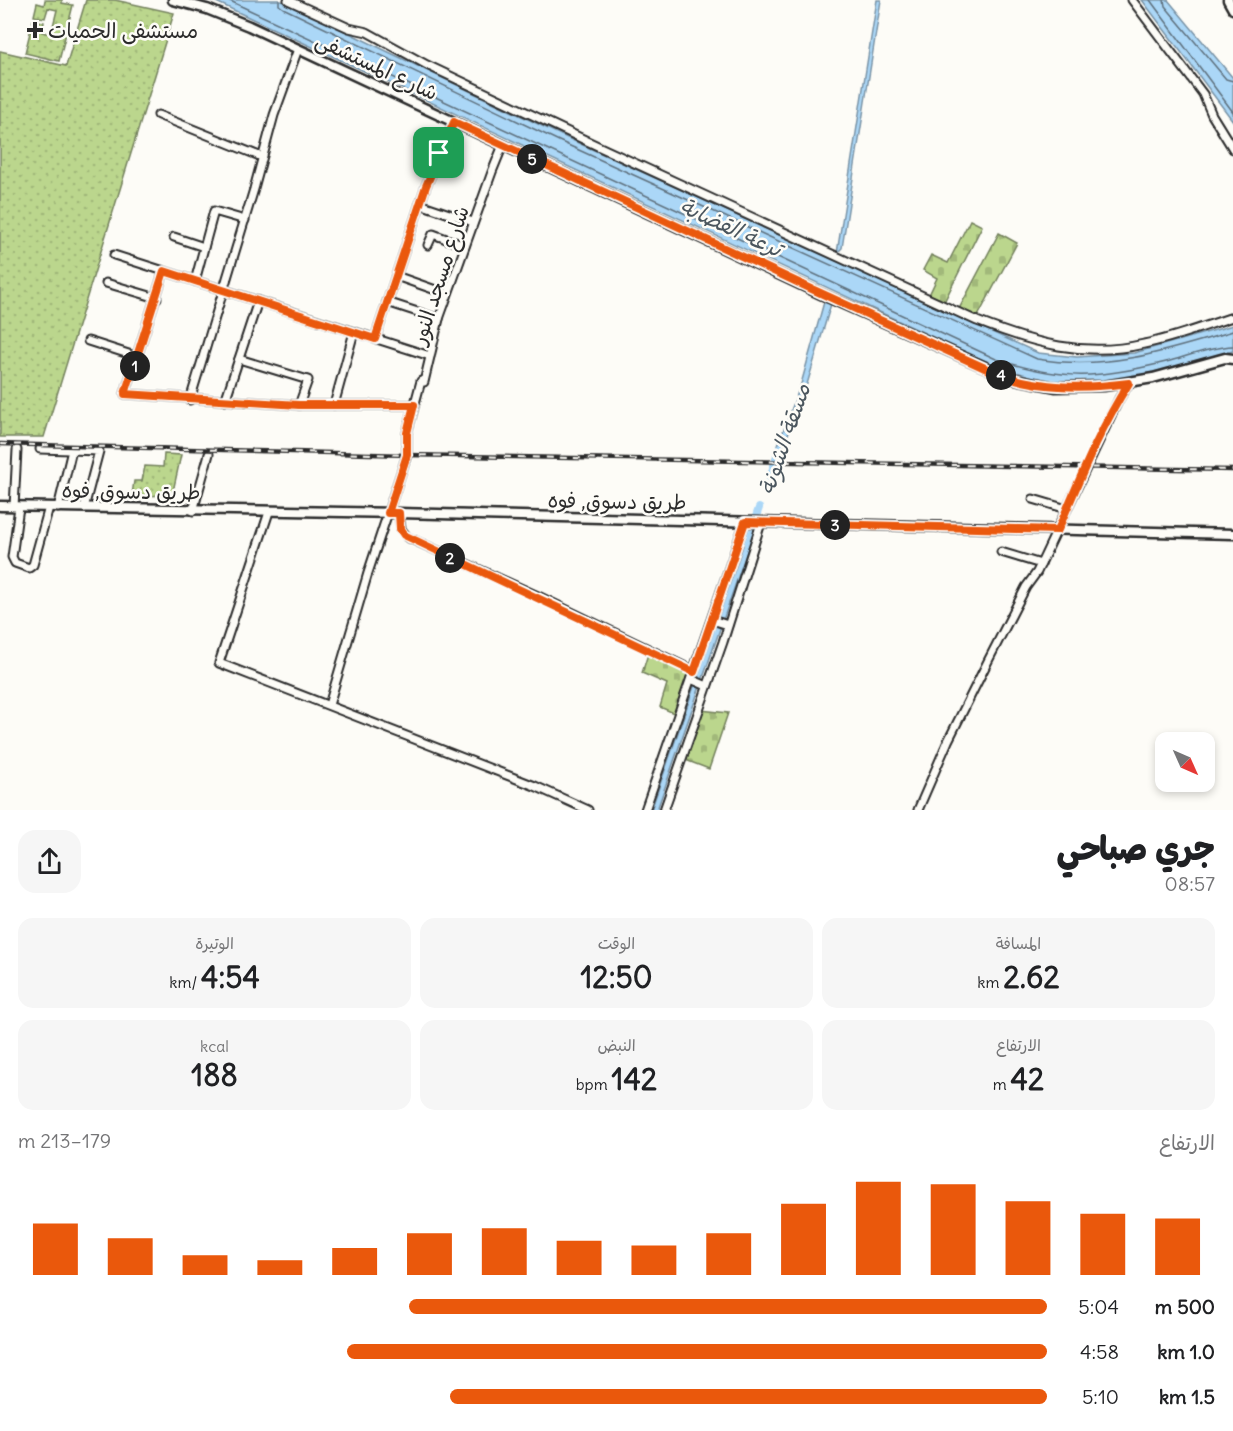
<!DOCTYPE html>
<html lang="ar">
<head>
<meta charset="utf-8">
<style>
  :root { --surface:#fff; --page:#f6f6f6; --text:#202124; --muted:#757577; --accent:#ea580c }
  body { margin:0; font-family:Delius,"Playpen Sans Arabic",sans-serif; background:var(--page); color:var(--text); direction:rtl; height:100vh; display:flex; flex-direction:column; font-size:22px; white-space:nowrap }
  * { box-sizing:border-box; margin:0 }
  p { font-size:20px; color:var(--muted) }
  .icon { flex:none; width:33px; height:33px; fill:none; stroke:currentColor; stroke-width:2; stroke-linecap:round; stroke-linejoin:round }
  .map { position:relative; height:810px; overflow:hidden; direction:ltr }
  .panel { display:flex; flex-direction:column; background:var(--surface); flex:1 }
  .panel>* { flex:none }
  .needle { width:39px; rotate:135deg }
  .buttons { position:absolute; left:1155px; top:732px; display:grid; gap:12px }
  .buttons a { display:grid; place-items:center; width:60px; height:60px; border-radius:12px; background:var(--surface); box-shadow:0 3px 9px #0003; font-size:30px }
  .pin { position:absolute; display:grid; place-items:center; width:51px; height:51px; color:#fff; margin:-26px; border-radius:12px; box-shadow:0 3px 9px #0006 }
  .km { position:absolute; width:30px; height:30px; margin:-15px; border-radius:50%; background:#222; color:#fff; font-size:16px; line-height:30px; text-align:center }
  .round { display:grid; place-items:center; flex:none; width:63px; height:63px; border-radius:18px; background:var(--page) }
  .head { display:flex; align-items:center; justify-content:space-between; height:102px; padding:0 18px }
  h1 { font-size:33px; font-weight:800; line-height:45px }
  .figures { display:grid; grid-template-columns:repeat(3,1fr); gap:9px; height:102px; padding:6px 18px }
  .figures div { display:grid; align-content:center; border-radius:15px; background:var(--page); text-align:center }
  .figures b { font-size:30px; font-weight:800 }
  .figures small { font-size:16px; font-weight:400 }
  .figures p { font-size:16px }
  .chart { height:168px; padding:12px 18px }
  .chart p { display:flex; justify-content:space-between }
  .chart svg { width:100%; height:108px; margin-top:6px; stroke:var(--accent); stroke-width:6 }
  ul { padding:0 18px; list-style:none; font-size:20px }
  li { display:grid; grid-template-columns:96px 72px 1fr; align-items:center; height:45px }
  li i { height:15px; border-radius:8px; background:var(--accent) }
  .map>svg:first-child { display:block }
</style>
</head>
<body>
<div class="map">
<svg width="1233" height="810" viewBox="0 0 1233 810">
  <defs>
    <pattern id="grass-dots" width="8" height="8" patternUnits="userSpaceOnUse" patternTransform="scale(1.5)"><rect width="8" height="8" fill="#bbd68d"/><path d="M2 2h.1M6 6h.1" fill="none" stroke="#a1b87a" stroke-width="1.8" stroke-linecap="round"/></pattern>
    <pattern id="cemetery-stones" width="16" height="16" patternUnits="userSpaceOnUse" patternTransform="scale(1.5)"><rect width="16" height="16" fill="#bbd68d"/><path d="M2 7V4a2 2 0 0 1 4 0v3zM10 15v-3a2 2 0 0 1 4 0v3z" fill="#a1b87a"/></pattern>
  </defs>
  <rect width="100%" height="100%" fill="#fdfcf7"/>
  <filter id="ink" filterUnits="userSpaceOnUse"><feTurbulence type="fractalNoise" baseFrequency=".0167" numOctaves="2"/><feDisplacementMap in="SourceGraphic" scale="12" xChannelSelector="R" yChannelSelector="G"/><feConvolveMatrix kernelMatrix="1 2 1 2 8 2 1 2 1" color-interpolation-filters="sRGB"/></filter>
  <g filter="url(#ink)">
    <g fill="url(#grass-dots)" stroke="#73805c" stroke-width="1.5">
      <polygon points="45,0 62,0 62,3 73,5 59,61 25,53 33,20 44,22 42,32 51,34 57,10 48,8 45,18 34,16 37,3 44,5"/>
      <polygon points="86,0 115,0 174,13 44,437 0,437 0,51 66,66"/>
      <polygon points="164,454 181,455 172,496 132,495 134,481 142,481 145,466 163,467"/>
    </g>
    <g fill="url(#cemetery-stones)" stroke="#73805c" stroke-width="1.5">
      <polygon points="970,220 982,226 944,302 929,295 937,278 923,270 931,255 948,263"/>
      <polygon points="999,233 1017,243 977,318 959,309"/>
      <polygon points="648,654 691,674 676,714 660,707 667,684 642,673"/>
      <polygon points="700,710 728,713 709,769 683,759"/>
    </g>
    <g fill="#abd7f7" stroke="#7892a5" stroke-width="1.5">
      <path d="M212,0h66l11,4 272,131 477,218 39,4 57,-4 99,-28v26c-55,13 -111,35 -168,31 -25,-1 -48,-10 -72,-17z"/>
      <polygon points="877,0 881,0 842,248 837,253"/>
      <polygon points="1142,0 1168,0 1233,78 1233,121"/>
      <polygon points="824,302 831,304 808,381 781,453 779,458 773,458 801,384"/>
      <polygon points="747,534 753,534 657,810 651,810"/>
    </g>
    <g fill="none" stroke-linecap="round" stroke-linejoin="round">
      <g stroke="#5e707d" stroke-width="1.5">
        <path d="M228,0l768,359c67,22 102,20 170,3 22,-6 45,-15 67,-16"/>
        <path d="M279,0v5l4,3 276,133 478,218c70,12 130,-8 196,-28"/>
        <polyline points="1150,0 1233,112"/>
        <polyline points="1164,0 1165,6 1226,79 1233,81"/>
      </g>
      <g stroke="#abd7f7" stroke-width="8">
        <polyline points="770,477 780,448"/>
        <polyline points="747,542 759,508"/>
      </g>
      <defs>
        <g id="minor">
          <path d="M288,0l61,28 18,4 60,33 175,83 375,173c56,22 107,37 167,23 30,-6 60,-18 89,-27"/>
          <polyline points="1132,0 1203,94 1212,115 1233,149"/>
          <polyline points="158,115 262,157"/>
          <polyline points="420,204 473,222"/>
          <polyline points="174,237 204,247"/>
          <polyline points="428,245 433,234 465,246"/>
          <polyline points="114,255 430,356"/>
          <polyline points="164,271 125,394 299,405 414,405"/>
          <polyline points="396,276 447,294"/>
          <polyline points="195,281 214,211 245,220"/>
          <polyline points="106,283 157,298"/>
          <polyline points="387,302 439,319"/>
          <polyline points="375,339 426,186 454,122"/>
          <polyline points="88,341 138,357"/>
          <polyline points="239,359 308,380 299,405"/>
          <polyline points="424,382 439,319 492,172 503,145"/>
          <polyline points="190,400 254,189 274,115 298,49"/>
          <polyline points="225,401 258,301"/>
          <polyline points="334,405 354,332"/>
          <polyline points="40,449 99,451 84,508"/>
          <polyline points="1033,499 1067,509"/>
          <polyline points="14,507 17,450"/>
          <polyline points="19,507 12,557 15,563 29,568 33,565 49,507"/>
          <polyline points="58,508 72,450"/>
          <polyline points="193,511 209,454"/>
          <polyline points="269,512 219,663 535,786 588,810"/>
          <polyline points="399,513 401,529 407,537 538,596 694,671"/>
          <polyline points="1001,552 1041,564"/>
          <polyline points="712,620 728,625"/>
          <polyline points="691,679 707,686"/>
          <polyline points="329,705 368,573 407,455 407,433 421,381"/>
          <polyline points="645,810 745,522"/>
          <polyline points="664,810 723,642 761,523"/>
          <polyline points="918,810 948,741 988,661 1026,587 1037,572 1119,399 1129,383"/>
        </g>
        <g id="major">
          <polyline points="173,0 207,9 249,26 821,294 1010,378 1055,387 1104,386 1153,378 1225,358 1233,359"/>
          <polyline points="1228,0 1233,9"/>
          <polyline points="0,506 399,513 1233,534"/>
        </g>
      </defs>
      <use href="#minor" stroke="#2b2b2b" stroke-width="11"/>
      <use href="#major" stroke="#2b2b2b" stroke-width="13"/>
      <use href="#minor" stroke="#fdfcf7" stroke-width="7"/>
      <use href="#major" stroke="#fdfcf7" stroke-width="8"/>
      <defs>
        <polyline id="rail" points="0,444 407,455 1233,470"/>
      </defs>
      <use href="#rail" stroke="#2b2b2b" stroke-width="4.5"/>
      <use href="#rail" stroke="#fdfcf7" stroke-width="2" stroke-dasharray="7" stroke-linecap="butt"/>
    </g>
  </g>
  <g fill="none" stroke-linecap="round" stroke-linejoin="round" filter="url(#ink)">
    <defs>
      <path id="route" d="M454,122l358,167 186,85c43,15 86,15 131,9 -29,45 -50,98 -71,147l-313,-8 -51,150 -290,-137 -4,-6 -1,-16h-11l19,-58v-22l7,-28h-115l-174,-11 39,-123 211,68 51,-153z"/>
    </defs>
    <use href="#route" stroke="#fff" stroke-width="12"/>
    <use href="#route" stroke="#ea580c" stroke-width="8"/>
  </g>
  <path fill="#2b2b2b" stroke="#fdfcf7" stroke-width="2" d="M32 21h6v6h6v6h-6v6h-6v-6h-6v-6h6z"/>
  <g text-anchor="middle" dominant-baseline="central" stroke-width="5" stroke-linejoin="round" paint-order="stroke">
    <g font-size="21" fill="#2b2b2b" stroke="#fdfcf7" text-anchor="start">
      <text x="48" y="30">مستشفى الحميات</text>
    </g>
    <g font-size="21" fill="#2b2b2b" stroke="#fdfcf7">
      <text transform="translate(377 66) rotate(25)">شارع المستشفى</text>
      <text transform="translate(440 275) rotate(-72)">شارع مسجد النور</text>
      <text transform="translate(131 491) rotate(1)">طريق دسوق, فوه</text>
      <text transform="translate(617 501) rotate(1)">طريق دسوق, فوه</text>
    </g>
    <g font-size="22" font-style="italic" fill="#4b565e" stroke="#fdfcf7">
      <text transform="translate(731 227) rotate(25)">ترعة القضابة</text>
      <text transform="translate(784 439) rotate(-71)">مسقة الشونة</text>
    </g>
  </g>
</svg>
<div class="buttons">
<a><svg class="needle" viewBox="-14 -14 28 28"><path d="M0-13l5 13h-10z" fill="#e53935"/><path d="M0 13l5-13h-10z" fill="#757577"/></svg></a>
</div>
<div class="pin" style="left:439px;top:153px;background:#1e9e55"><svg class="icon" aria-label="arrive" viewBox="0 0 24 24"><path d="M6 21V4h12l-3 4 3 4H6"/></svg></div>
<b class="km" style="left:135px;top:366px">1</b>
<b class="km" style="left:450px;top:558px">2</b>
<b class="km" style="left:835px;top:525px">3</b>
<b class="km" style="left:1001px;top:375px">4</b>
<b class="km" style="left:532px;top:159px">5</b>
</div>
<section class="panel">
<div class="head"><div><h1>جري صباحي</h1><p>08:57</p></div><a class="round"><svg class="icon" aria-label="share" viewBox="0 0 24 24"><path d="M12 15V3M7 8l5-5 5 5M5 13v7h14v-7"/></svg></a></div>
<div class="figures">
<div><p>المسافة</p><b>2.62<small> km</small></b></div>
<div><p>الوقت</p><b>12:50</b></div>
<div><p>الوتيرة</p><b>4:54<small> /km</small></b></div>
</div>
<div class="figures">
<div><p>الارتفاع</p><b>42<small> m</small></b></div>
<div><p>النبض</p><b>142<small> bpm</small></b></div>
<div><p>kcal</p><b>188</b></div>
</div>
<div class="chart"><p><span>الارتفاع</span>179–213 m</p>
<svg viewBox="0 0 160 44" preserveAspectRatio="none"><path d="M5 44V23M15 44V29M25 44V36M35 44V38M45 44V33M55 44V27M65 44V25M75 44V30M85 44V32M95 44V27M105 44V15M115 44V6M125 44V7M135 44V14M145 44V19M155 44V21"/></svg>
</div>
<ul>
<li><b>500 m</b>5:04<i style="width:62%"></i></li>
<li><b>1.0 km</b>4:58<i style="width:68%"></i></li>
<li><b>1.5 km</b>5:10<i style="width:58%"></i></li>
</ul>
</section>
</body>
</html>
